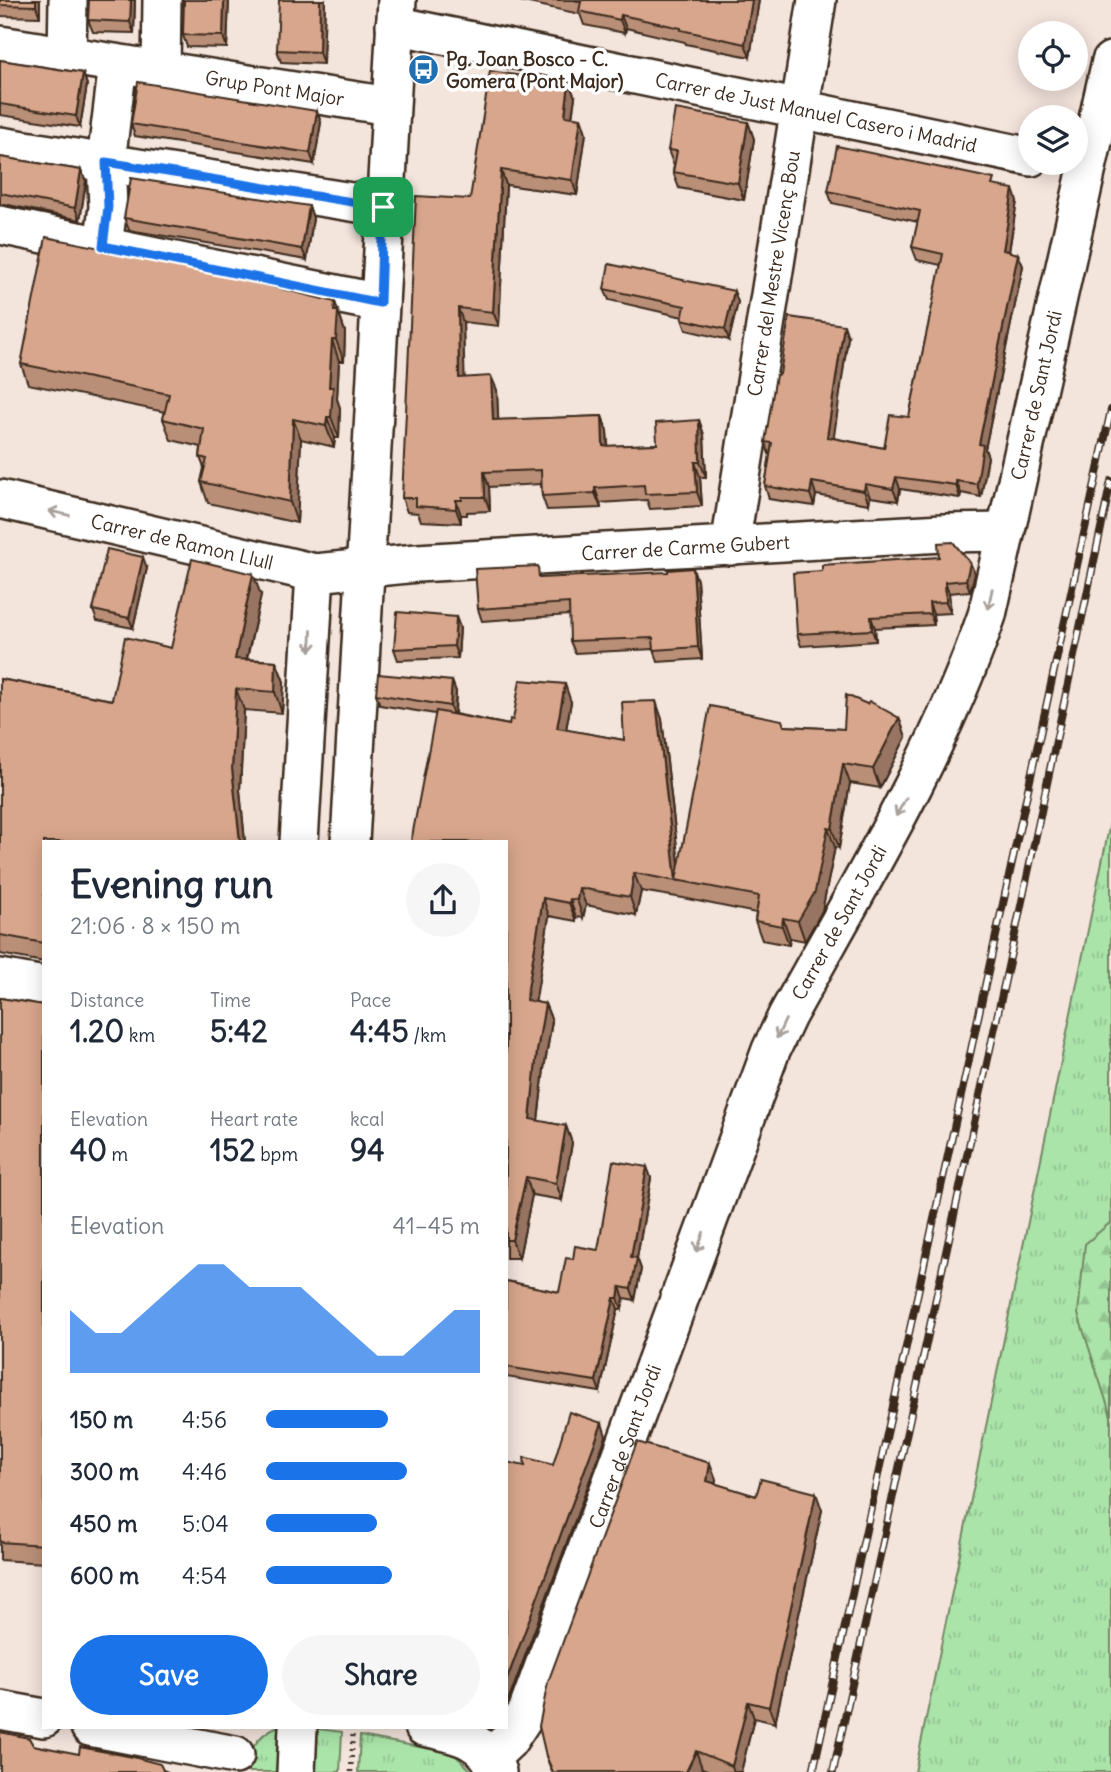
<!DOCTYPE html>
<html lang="en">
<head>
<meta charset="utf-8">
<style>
  :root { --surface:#fff; --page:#f6f6f7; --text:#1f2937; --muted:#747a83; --accent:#1a73e8 }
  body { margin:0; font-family:Delius,sans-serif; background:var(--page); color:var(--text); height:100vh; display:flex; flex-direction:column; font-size:26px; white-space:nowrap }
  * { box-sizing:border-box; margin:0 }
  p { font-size:23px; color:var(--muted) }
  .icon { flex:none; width:38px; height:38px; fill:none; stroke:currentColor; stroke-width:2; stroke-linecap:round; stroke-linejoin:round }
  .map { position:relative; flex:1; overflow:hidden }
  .side { position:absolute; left:42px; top:840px; width:466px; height:889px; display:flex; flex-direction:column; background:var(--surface); border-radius:0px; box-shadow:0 4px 18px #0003 }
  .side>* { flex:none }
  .tools { position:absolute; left:1018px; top:21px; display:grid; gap:14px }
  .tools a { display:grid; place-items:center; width:70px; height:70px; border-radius:50%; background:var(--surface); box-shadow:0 4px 18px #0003; font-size:35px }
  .pin { position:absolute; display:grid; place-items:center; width:60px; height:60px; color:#fff; margin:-30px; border-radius:14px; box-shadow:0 4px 10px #0006 }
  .round { display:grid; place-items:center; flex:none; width:74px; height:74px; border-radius:37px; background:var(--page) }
  .headline { display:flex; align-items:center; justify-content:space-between; height:119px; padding:0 28px }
  h1 { font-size:38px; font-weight:800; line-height:52px }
  .stats { display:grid; grid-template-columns:repeat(3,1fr); gap:10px; height:119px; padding:7px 28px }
  .stats div { display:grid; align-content:center }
  .stats b { font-size:30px; font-weight:800 }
  .stats small { font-size:19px; font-weight:400 }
  .stats p { font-size:19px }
  .chart { height:196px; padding:14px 28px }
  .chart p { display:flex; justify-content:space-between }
  .chart svg { width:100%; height:126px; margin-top:7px; fill:var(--accent); opacity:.7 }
  .button { display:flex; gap:14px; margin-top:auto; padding:14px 28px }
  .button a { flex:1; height:80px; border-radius:42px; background:var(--accent); color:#fff; font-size:28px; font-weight:800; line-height:80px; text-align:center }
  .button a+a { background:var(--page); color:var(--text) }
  ul { padding:0 28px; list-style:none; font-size:23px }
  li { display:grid; grid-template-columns:112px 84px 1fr; align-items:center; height:52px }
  li i { height:18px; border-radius:9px; background:var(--accent) }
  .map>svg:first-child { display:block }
</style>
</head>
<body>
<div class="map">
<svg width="1111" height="1772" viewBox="0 0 1111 1772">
  <defs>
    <pattern id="grass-tufts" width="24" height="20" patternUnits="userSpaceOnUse" patternTransform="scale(1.75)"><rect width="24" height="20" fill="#aae4a9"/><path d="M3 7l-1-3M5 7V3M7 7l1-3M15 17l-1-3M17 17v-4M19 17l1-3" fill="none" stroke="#93c491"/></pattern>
    <pattern id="forest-firs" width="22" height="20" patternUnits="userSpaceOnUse" patternTransform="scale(1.75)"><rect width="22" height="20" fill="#aae4a9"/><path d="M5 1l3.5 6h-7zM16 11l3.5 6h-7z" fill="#93c491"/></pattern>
  </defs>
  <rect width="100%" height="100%" fill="#f3e4dc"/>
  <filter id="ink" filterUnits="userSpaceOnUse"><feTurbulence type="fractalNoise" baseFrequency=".0143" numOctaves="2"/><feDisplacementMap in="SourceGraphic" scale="14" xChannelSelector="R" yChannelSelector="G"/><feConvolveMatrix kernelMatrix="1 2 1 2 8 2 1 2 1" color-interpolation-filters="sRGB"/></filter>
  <g filter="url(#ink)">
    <g fill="url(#grass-tufts)" stroke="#728764" stroke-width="2">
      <polygon points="1111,818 1111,1772 915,1772"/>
      <path d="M276,1727h4l-3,45h-31c1,-20 12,-37 30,-45z"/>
      <polygon points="318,1729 342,1732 340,1772 314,1772"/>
      <polygon points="360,1736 441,1751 456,1756 473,1772 358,1772"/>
    </g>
    <polygon fill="url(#forest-firs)" stroke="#728764" stroke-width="2" points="1111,1222 1111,1416 1078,1314 1085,1244"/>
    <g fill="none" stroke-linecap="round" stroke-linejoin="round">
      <defs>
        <g id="minor">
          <path id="s1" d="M395,25l636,132"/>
          <path id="s2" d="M0,45l389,61"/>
          <polyline points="67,56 68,0"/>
          <polyline points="161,72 162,0"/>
          <polyline points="0,146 383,207"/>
          <polyline points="0,225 380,303"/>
          <polyline points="103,246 108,207 106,162 118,64"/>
          <path id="s3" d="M0,499l315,74 102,-10 171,-10 355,-20 62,-1"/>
          <path id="s4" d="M730,546l87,-546"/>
          <polyline points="299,842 315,573"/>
          <polyline points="350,842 397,0"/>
          <polyline points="0,978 44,986"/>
          <polyline points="0,1710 44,1718"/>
          <polyline points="90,1727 235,1755"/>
          <path d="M424,1727c31,7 61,11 73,45"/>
          <path id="s5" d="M491,1757l17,-16 19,-29 244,-662 16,-34c72,-131 151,-259 200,-401l124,-554"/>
          <polyline points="296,1772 298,1727"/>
        </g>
      </defs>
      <use href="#minor" stroke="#3b2a1e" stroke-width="42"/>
      <polyline stroke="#3b2a1e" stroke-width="4.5" stroke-dasharray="2 5" stroke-linecap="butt" points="351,1772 353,1727"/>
      <use href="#minor" stroke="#fff" stroke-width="37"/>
      <defs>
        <g id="rail">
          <polyline points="813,1772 1111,410"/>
          <polyline points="833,1772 1014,939 1111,481"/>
        </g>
      </defs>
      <use href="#rail" stroke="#3b2a1e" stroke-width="8"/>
      <use href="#rail" stroke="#fff" stroke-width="5" stroke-dasharray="16" stroke-linecap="butt"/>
    </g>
    <g fill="#ba8f78" stroke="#3b2a1e" stroke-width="2">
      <polygon points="0,0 40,0 40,17 0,16"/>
      <polygon points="89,0 135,0 134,33 93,32 88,20"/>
      <polygon points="184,0 229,0 227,48 187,47 183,35"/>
      <polygon points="325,0 323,64 281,62 277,50"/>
      <polygon points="515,0 759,0 750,57 686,44 685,42 626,28 625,33 584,25 580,14"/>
      <polygon points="0,60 83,73 87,85 80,127 0,115"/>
      <polygon points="575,97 572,117 581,118 586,133 577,195 506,185 499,326 463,322 464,377 497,390 498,420 602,416 607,431 608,446 657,444 699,420 704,435 706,477 700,477 702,506 650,509 647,500 600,503 601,508 547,510 542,496 541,484 489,487 490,511 467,512 467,515 461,515 461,523 421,521 418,513 407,512 402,498 470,199"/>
      <polygon points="321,122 314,164 135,136 131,124"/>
      <polygon points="748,122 754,139 744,200 679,188 673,172 674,166 668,150"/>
      <polygon points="0,157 81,170 86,181 80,220 4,204 0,205"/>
      <polygon points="996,186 1017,201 1009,252 1018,254 1023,266 985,449 988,457 981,497 961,493 960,498 900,489 898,501 870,497 869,504 816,495 814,506 769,499 765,486 770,454 769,454 765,442 848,337 833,438 884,448 909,417 941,265 917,260 912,247 918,222 832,203 828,191"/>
      <polygon points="309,206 313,218 307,260 129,230 124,218"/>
      <polygon points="604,289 738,302 729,340 686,330 682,319 683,317 609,300"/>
      <polygon points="335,302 345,332 344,361 339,361 337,399 340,408 339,438 335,438 334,447 301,439 297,523 208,503 201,482 204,468 200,457 201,447 171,440 163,419 165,412 28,384 21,364"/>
      <polygon points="970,563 975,574 970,591 949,593 951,613 933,614 934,625 875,628 876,641 801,646 797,634"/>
      <polygon points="147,568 133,628 97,621 93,610"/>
      <polygon points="542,578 697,580 702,659 658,662 654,649 575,653 570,641 570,615 482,621 478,609"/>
      <polygon points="261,595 247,659 276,661 284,682 282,713 244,710 240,790 245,842 44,842 44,962 0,954 0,679 112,700 171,648"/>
      <polygon points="456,617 460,628 458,658 398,660 394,649"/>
      <polygon points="452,681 456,692 455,714 509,725 513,720 571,702 566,730 624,740 662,719 679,865 785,726 844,729 899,718 906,737 880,788 850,783 839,848 835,847 822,911 805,941 790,938 789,945 762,940 755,921 756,913 683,898 641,891 636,915 586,905 583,918 576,917 576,921 549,916 535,1002 545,1004 552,1021 544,1069 538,1121 566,1126 572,1143 562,1200 532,1195 519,1258 506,1258 506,842 435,714 380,705 376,694"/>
      <polygon points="0,998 44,1005 44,1563 0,1560"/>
      <polygon points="647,1167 651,1178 637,1258 641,1269 635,1300 624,1298 622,1309 618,1309 600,1392 506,1377 506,1281 559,1292 573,1259 598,1250"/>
      <polygon points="716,1479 715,1484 756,1496 822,1510 775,1723 754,1718 741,1772 713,1772 702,1768 700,1772 552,1772 546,1756"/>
    </g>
    <g fill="#977462" stroke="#3b2a1e" stroke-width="2">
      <polygon points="36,0 40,0 40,17 36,6"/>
      <polygon points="131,0 135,0 134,33 130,22"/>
      <polygon points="224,0 229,0 227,48 223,36"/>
      <polygon points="320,0 325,0 323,64 319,52"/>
      <polygon points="752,0 759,0 750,57 745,44"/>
      <polygon points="621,15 626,28 625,33 620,20"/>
      <polygon points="83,73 87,85 80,127 76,116"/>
      <polygon points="569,83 575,97 570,131 565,116"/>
      <polygon points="317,111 321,122 314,164 310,153"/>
      <polygon points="581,118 586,133 577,195 572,180"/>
      <polygon points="748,122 754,139 744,200 738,183"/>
      <polygon points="81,170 86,181 80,220 75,208"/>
      <polygon points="501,170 506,185 499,326 493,312"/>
      <polygon points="1013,189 1017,201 1007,263 1003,250"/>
      <polygon points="309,206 313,218 307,260 302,249"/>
      <polygon points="1018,254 1023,266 985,449 988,457 981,497 977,484 979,444"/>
      <polygon points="734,291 738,302 729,340 725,329"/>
      <polygon points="335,302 345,332 344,361 336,340 334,311"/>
      <polygon points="458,308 463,322 465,392 459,378"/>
      <polygon points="844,325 848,337 832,450 827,437"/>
      <polygon points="332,340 339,361 337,399 340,408 339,438 331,417 329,387"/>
      <polygon points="491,376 497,390 499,435 493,420"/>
      <polygon points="602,416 607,431 609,461 603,446"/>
      <polygon points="327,417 335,438 334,447 326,426"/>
      <polygon points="293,419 301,439 297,523 290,502"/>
      <polygon points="699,420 704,435 706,477 700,462"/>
      <polygon points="695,462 700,477 702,506 697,492"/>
      <polygon points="484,472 489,487 490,511 485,497"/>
      <polygon points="896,477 900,489 898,501 893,489"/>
      <polygon points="956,481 961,493 960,498 956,485"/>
      <polygon points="812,482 816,495 814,506 810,494"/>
      <polygon points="865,484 870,497 869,504 864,491"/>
      <polygon points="595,488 600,503 601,508 595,493"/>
      <polygon points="456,500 461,515 461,523 456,509"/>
      <polygon points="143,557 147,568 133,628 129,618"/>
      <polygon points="970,563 975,574 970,591 966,580"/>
      <polygon points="693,568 697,580 702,659 698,647"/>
      <polygon points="253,574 261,595 242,680 235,659"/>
      <polygon points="945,582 949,593 951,613 946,602"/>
      <polygon points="929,603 933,614 934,625 930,614"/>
      <polygon points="456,617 460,628 458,658 454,646"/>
      <polygon points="871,617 875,628 876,641 872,630"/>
      <polygon points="276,661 284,682 282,713 275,692"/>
      <polygon points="452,681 456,692 454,718 450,706"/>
      <polygon points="565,684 571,702 563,746 557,728"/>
      <polygon points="236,689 244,710 240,790 245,842 240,842 232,769"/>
      <polygon points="656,701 662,719 681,881 676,880"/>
      <polygon points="899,718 906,737 880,788 873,769"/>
      <polygon points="843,764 850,783 839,848 832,829"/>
      <polygon points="828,828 835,847 822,911 805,941 798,921"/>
      <polygon points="634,873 641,891 636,915 630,897"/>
      <polygon points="579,888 586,905 583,918 577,900"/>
      <polygon points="543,898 549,916 533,1018 526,1000"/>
      <polygon points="570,899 576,917 576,921 569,903"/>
      <polygon points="783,918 790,938 789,945 782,926"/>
      <polygon points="545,1004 552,1021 544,1069 536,1137 530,1119 537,1051"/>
      <polygon points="566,1126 572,1143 562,1200 556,1183"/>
      <polygon points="647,1167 651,1178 636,1264 637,1258 641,1269 635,1300 631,1289 631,1257"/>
      <polygon points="526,1177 532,1195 519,1258 512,1240"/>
      <polygon points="620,1287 624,1298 622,1309 618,1298"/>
      <polygon points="614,1298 618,1309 600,1392 596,1381"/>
      <polygon points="602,1423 606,1436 511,1694 506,1704 506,1682"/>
      <polygon points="710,1463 716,1479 713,1498 707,1481"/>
      <polygon points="816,1493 822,1510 775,1723 769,1707"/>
      <polygon points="748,1702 754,1718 741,1772 734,1772 732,1766"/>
      <polygon points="696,1751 702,1768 700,1772 686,1772"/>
    </g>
    <g fill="#d8a68c" stroke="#3b2a1e" stroke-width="2">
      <polygon points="0,0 36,0 36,6 0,5"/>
      <polygon points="89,0 131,0 130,22 88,20"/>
      <polygon points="184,0 224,0 223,36 183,35"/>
      <polygon points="279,0 320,0 319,52 277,50"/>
      <polygon points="574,0 752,0 745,44 681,30 681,28 621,15 620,20 579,11 581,2"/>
      <polygon points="0,60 83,73 76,116 0,104"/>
      <polygon points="490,71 569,83 565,116 581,118 572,180 501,170 493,312 458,308 459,378 491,376 493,420 602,416 603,446 657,444 656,423 699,420 700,462 695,462 697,492 645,494 644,485 595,488 595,493 542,496 541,470 484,472 485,497 462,497 462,500 456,500 456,509 416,506 416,498 402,498 416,196 470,199"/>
      <polygon points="138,82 317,111 310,153 131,124"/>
      <polygon points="675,109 748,122 738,183 673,172 677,151 668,150"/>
      <polygon points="837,146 994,179 992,185 1013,189 1003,250 1018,254 979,444 983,445 977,484 956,481 956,485 896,477 893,489 865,484 864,491 812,482 810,494 765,486 772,443 765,442 776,375 780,374 789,317 844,325 827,437 884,448 890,415 909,417 943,254 912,247 920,211 828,191"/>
      <polygon points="0,157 81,170 75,208 0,193"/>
      <polygon points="131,178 309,206 302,249 124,218"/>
      <polygon points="46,237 176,263 335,302 334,311 338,311 336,340 332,340 329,387 333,387 331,417 327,417 326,426 293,419 290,502 201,482 207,459 200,457 204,429 163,419 169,394 21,364"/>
      <polygon points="609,264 734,291 725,329 682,319 685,306 604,289"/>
      <polygon points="953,542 970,563 966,580 945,582 946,602 929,603 930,614 871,617 872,630 797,634 793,573 822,571 822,565 939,557 938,543"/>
      <polygon points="107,549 143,557 129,618 93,610"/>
      <polygon points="192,559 253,574 235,659 276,661 275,692 236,689 232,769 240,842 44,842 44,943 0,935 0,679 112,700 125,637 171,648"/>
      <polygon points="538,566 539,578 668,572 668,570 693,568 698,647 654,650 653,638 570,641 569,603 478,609 475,569"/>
      <polygon points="397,612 456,617 454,646 394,649"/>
      <polygon points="378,674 452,681 450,706 376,694"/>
      <polygon points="520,680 565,684 557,728 624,740 622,702 656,701 676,881 634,873 630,897 579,888 577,900 570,899 569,903 543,898 526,1000 545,1004 537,1051 530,1119 566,1126 556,1183 526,1177 512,1240 506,1240 506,842 411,842 436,711 509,725 510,719 513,720"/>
      <polygon points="846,695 867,704 869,701 899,718 873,769 843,764 832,829 828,828 815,892 798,921 783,918 782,926 755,921 759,896 676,880 710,706 782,720 784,726 844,729"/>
      <polygon points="0,998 44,1005 44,1545 0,1542"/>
      <polygon points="613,1161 647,1167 631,1257 637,1258 631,1289 620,1287 618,1298 614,1298 596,1381 506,1367 506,1281 559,1292 566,1258 573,1259 575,1246 598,1250"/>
      <polygon points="569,1412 602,1423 506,1682 506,1462 525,1466 524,1457 553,1465"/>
      <polygon points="637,1442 710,1463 707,1481 756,1496 761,1479 816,1493 769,1707 748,1702 732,1766 696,1751 686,1772 553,1772 546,1756 539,1726 548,1682"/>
      <polygon points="0,1732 29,1738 33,1745 79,1754 80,1747 133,1757 160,1764 163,1770 168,1772 0,1772"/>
    </g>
    <defs><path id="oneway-shaft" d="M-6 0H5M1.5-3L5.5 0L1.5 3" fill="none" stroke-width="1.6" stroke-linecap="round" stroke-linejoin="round" transform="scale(1.75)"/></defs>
    <g stroke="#a79f9a">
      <use href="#oneway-shaft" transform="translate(59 513) rotate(-167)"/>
      <use href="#oneway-shaft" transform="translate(990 599) rotate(102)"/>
      <use href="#oneway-shaft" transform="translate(311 641) rotate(93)"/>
      <use href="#oneway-shaft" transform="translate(901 807) rotate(119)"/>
      <use href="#oneway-shaft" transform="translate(781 1029) rotate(115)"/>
      <use href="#oneway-shaft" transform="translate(700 1242) rotate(110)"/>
    </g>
  </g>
  <g fill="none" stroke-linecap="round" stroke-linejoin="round" filter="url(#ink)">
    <defs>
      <polygon id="route" points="106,162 383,207 380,303 103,246 108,207"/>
    </defs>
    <use href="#route" stroke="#fff" stroke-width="14"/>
    <use href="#route" stroke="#1a73e8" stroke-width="9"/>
  </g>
  <defs>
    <symbol id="bus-disc" viewBox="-11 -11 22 22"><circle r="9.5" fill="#1f6fb2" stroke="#fff"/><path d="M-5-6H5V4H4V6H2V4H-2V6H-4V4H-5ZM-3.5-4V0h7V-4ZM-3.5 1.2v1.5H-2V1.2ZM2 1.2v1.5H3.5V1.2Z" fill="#fff"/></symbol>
  </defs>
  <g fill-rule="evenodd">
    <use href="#bus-disc" x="406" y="52" width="35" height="35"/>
  </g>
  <g text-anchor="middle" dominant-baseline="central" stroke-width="7" stroke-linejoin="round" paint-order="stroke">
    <g font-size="19" font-weight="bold" fill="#3b2a1e" stroke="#fff" text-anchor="start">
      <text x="446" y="59">Pg. Joan Bosco - C.<tspan x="446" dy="22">Gomera (Pont Major)</tspan></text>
    </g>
    <g font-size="19" fill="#3b2a1e" stroke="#fff">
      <text stroke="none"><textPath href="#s2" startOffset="278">Grup Pont Major</textPath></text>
      <text stroke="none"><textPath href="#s1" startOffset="430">Carrer de Just Manuel Casero i Madrid</textPath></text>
      <text stroke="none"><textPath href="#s4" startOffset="276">Carrer del Mestre Vicenç Bou</textPath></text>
      <text stroke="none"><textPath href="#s5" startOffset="1475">Carrer de Sant Jordi</textPath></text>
      <text stroke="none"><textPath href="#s3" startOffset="187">Carrer de Ramon Llull</textPath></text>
      <text stroke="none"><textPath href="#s3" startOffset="695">Carrer de Carme Gubert</textPath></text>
      <text stroke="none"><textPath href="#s5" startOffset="908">Carrer de Sant Jordi</textPath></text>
      <text stroke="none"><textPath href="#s5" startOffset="341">Carrer de Sant Jordi</textPath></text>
    </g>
  </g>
</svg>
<div class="tools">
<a><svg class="icon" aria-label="locate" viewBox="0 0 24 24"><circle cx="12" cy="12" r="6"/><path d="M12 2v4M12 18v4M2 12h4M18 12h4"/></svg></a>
<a><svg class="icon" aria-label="layers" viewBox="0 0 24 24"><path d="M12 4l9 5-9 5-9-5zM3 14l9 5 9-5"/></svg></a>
</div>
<div class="pin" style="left:383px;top:207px;background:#1e9e55"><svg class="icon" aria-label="arrive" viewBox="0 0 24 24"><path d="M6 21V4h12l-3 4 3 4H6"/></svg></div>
<section class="side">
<div class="headline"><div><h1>Evening run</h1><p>21:06 · 8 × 150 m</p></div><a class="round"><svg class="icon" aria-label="share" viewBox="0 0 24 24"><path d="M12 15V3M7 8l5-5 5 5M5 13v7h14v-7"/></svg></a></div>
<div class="stats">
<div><p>Distance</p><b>1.20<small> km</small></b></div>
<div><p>Time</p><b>5:42</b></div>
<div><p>Pace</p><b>4:45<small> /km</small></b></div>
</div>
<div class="stats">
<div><p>Elevation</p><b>40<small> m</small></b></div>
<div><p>Heart rate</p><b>152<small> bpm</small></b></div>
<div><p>kcal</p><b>94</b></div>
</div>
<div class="chart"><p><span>Elevation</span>41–45 m</p>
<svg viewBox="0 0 160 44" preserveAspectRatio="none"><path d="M0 44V22L10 30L20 30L30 22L40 14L50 6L60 6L70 14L80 14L90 14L100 22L110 30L120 38L130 38L140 30L150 22L160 22V44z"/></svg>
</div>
<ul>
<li><b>150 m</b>4:56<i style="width:57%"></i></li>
<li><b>300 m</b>4:46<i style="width:66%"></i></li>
<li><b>450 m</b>5:04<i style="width:52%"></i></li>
<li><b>600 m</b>4:54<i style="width:59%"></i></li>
</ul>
<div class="button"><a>Save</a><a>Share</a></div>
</section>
</div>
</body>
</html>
